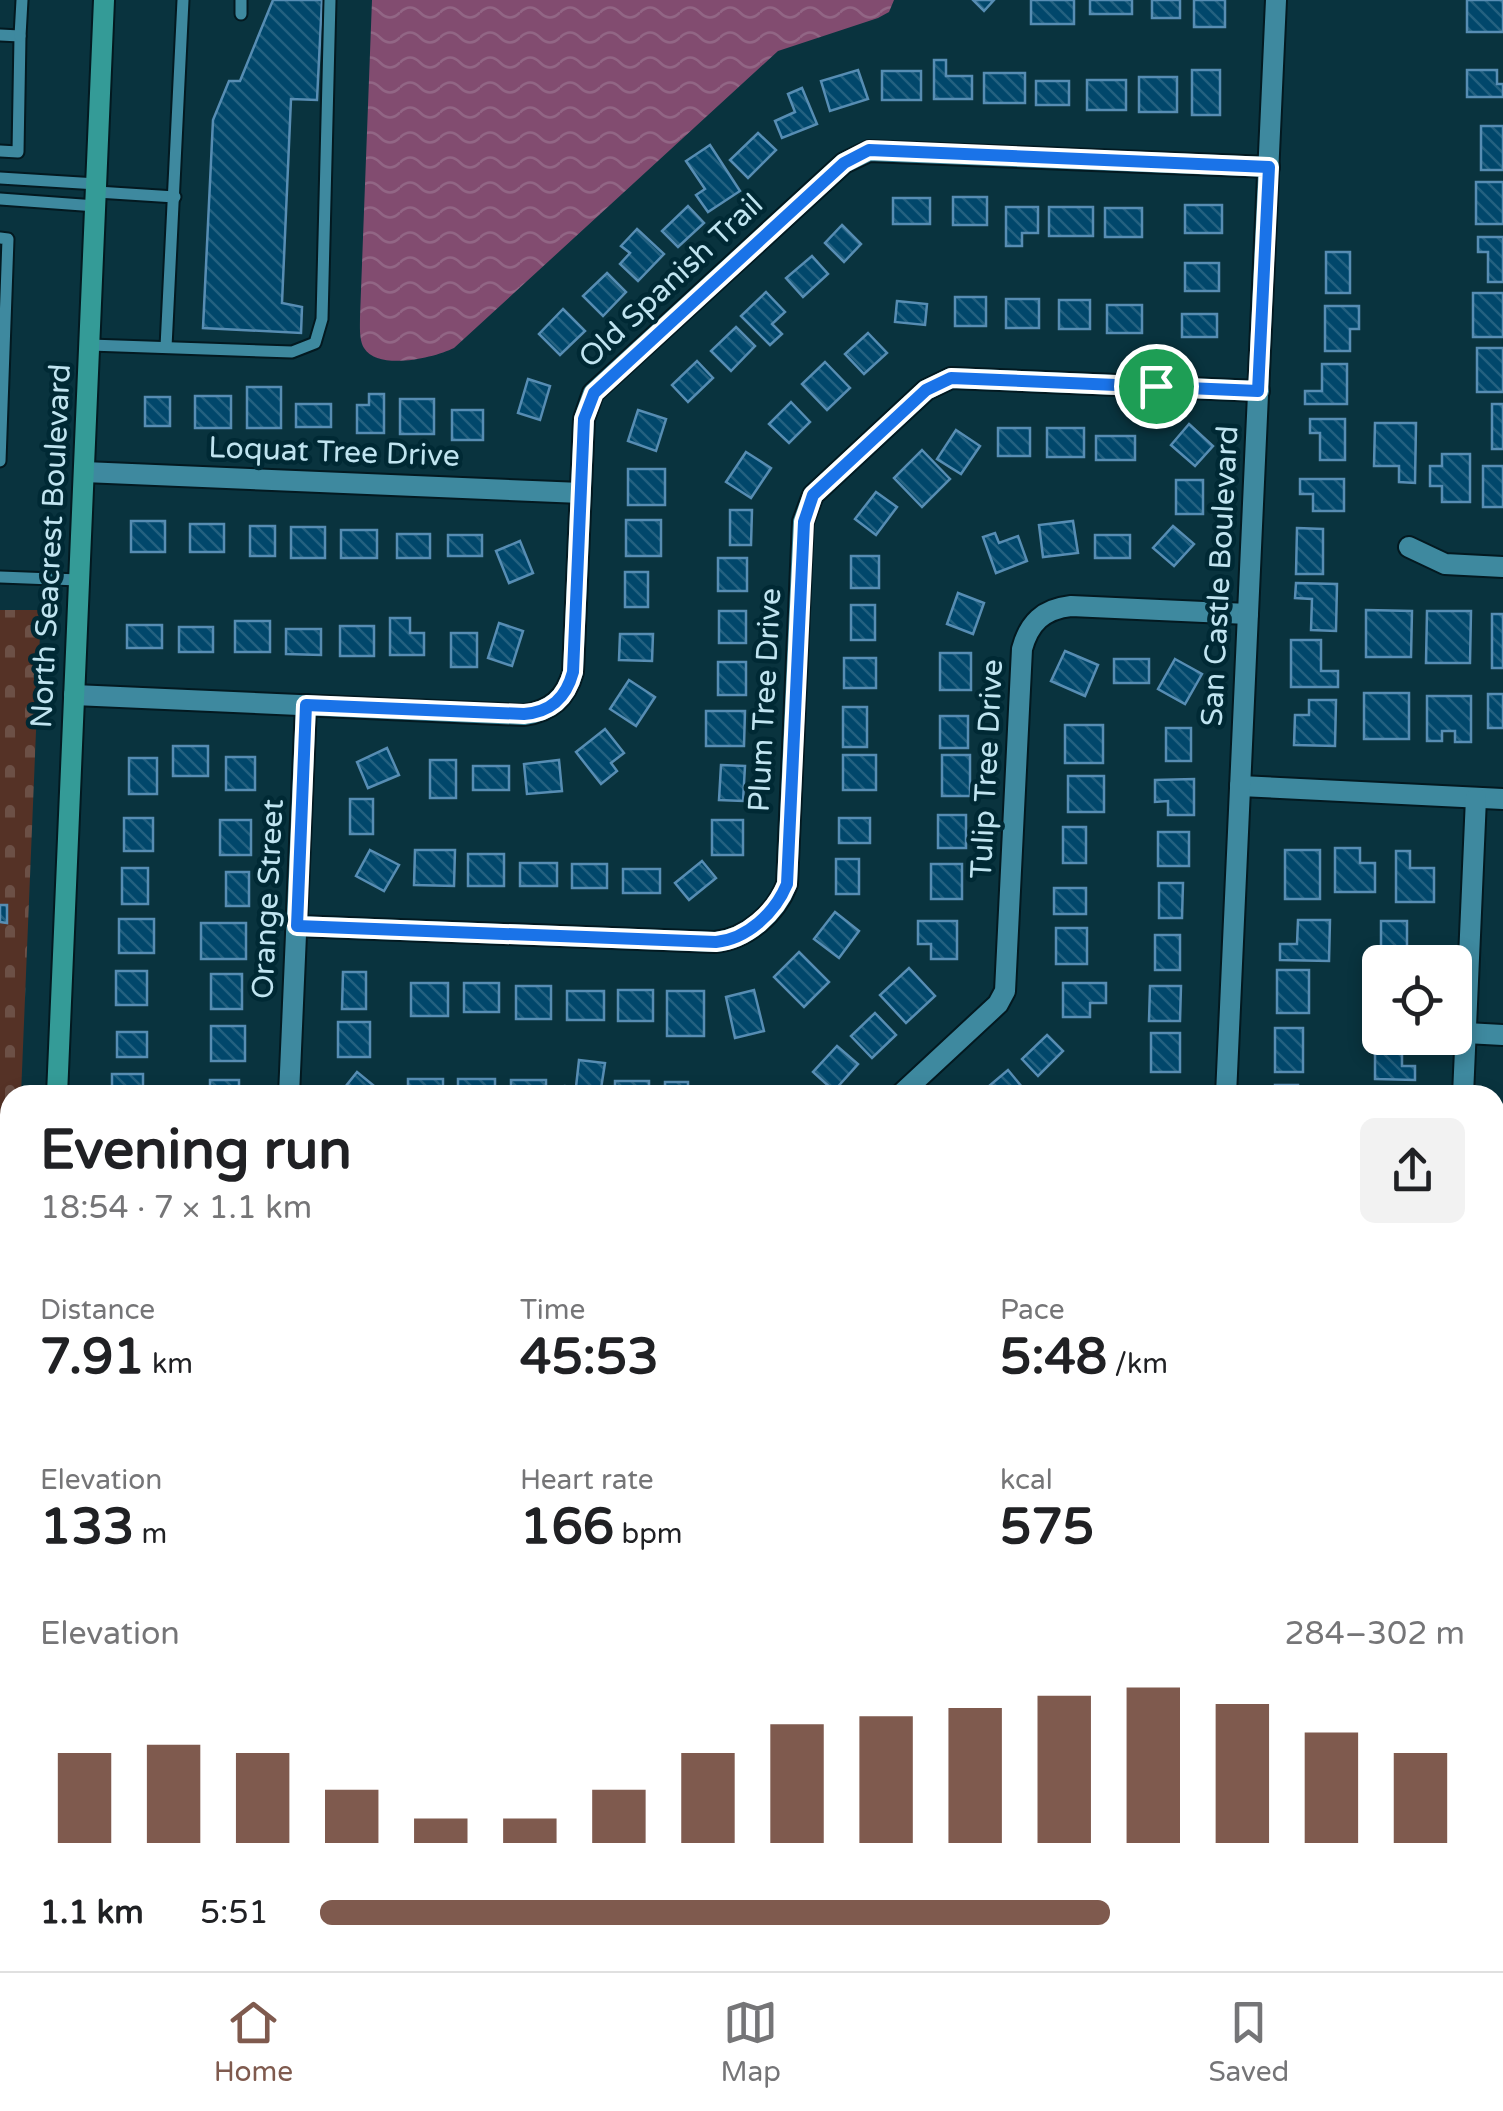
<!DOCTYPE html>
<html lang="en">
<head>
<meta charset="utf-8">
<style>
  :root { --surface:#fff; --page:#f2f2f2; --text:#202124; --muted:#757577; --line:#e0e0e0; --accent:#7f5a4e }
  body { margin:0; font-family:"Varela Round",sans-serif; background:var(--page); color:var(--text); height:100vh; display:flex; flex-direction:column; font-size:38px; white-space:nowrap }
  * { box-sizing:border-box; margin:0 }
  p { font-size:32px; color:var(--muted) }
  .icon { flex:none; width:55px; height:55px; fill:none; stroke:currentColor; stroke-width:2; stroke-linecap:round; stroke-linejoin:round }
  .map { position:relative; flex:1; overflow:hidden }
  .sheet { position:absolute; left:0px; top:1085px; width:1505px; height:888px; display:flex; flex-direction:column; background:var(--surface); border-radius:30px 30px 0 0; box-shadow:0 5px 15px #0003 }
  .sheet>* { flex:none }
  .fabs { position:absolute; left:1362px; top:945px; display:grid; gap:20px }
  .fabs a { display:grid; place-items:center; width:110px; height:110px; border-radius:15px; background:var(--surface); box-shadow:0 5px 15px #0003; font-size:50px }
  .pin { position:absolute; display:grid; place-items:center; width:85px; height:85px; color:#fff; margin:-42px; border:5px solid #fff; border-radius:50%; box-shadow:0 2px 10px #0007 }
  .round { display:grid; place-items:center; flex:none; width:105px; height:105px; border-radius:15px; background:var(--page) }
  .head { display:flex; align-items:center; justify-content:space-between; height:170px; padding:0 40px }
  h1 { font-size:55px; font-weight:800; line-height:75px }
  .metrics { display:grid; grid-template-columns:repeat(3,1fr); gap:15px; height:170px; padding:10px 40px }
  .metrics div { display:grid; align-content:center }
  .metrics b { font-size:50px; font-weight:800 }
  .metrics small { font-size:28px; font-weight:400 }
  .metrics p { font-size:28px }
  .chart { height:280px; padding:20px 40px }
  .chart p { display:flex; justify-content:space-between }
  .chart svg { width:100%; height:180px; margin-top:10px; stroke:var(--accent); stroke-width:6 }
  ul { padding:0 40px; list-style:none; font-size:32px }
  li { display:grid; grid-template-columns:160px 120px 1fr; align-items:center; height:75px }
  li i { height:25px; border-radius:12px; background:var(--accent) }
  .menu { display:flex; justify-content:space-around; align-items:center; height:140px; border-top:2px solid var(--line); background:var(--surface); font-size:28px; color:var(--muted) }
  .menu a { display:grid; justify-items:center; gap:5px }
  .menu .on { color:var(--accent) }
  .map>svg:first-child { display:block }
</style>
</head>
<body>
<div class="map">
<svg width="1503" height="1971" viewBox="0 0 1503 1971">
  <defs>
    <pattern id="cemetery-stones" width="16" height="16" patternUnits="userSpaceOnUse" patternTransform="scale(2.5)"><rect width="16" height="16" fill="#553226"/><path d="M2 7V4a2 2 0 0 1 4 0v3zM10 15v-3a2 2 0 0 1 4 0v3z" fill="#6c5046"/></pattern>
    <pattern id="water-waves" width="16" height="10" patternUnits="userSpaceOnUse" patternTransform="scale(2.5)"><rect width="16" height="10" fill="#824c70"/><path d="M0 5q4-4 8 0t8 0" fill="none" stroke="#926685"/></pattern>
    <pattern id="building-back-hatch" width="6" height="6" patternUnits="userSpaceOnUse" patternTransform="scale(2.5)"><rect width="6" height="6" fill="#01476b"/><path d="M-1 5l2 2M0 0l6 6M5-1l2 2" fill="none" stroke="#246180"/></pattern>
  </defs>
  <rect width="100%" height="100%" fill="#09333e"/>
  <polygon fill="url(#cemetery-stones)" points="0,610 41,610 21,1095 10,1095 10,1347 0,1584"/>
  <path fill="url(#water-waves)" d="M372,0h522l-5,12 -11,6 -100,33 -324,297c-20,10 -76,23 -90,0 -5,-8 -4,-22 -4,-31z"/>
  <g fill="url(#building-back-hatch)" stroke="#578db3" stroke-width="2.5">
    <polygon points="273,0 322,0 317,100 291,99 282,303 302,307 301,333 203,328 213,120 229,81 240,81"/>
    <polygon points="973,0 994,0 984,11"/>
    <rect x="1031" y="0" width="43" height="24"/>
    <rect x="1090" y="0" width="42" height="14"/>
    <rect x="1152" y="0" width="28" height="18"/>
    <rect x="1194" y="0" width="31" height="27"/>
    <rect x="1467" y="0" width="36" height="32"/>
    <polygon points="934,60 946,60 946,76 972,76 972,99 934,99"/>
    <polygon points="858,70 868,99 830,111 821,81"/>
    <rect x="1192" y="70" width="28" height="45"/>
    <polygon points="1467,70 1497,70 1497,84 1503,84 1503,97 1467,97"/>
    <rect x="882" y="71" width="39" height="29"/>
    <rect x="984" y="73" width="41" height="30"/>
    <rect x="1139" y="77" width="38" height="35"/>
    <rect x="1087" y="80" width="39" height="30"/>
    <rect x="1036" y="81" width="33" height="24"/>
    <polygon points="802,88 817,124 782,138 775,121 795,112 788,94"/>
    <rect x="1481" y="126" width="22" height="44"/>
    <polygon points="758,133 776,150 748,178 730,160"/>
    <polygon points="710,145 740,191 708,212 696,195 705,189 686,161"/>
    <rect x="1476" y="182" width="27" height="42"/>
    <rect x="953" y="197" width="34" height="28"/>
    <rect x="893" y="198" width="37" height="26"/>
    <rect x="1185" y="205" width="37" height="28"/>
    <polygon points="688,206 704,223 678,247 662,231"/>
    <polygon points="1006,207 1038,207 1038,233 1022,233 1022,246 1006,246"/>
    <rect x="1049" y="207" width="44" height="29"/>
    <rect x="1105" y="208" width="37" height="29"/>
    <polygon points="842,225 861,244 844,262 825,243"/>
    <polygon points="637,229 664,254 638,281 620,264 630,253 621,246"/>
    <polygon points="1478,237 1503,237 1503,282 1488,282 1488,252 1478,252"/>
    <rect x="1326" y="252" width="24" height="41"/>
    <polygon points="812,256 828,274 803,297 786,278"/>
    <rect x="1185" y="263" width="34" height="28"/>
    <polygon points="607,273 626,292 603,316 583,296"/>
    <polygon points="766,292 785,312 772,324 782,334 770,345 741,316"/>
    <rect x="1473" y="293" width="30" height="44"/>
    <rect x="955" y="297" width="31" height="29"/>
    <rect x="1006" y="299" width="33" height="29"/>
    <rect x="1059" y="300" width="31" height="29"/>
    <polygon points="897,301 927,304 925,325 895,322"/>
    <rect x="1107" y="305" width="35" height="28"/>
    <polygon points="1325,306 1359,306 1359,329 1350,329 1350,351 1325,351"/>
    <polygon points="563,309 585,331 560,355 539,334"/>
    <rect x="1182" y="314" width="35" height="23"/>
    <polygon points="736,327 755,346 731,371 711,351"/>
    <polygon points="868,333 887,353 864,374 845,354"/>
    <rect x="1477" y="348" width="26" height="44"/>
    <polygon points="697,361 713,378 688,402 672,385"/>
    <polygon points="825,362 850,388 827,410 802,384"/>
    <polygon points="1322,364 1347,364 1347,404 1305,404 1305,391 1322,391"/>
    <polygon points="528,379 550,386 540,420 518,413"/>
    <rect x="247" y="387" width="34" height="41"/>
    <polygon points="369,394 384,394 384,433 357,433 357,405 369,405"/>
    <rect x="195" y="396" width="36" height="32"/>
    <rect x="145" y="397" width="25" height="29"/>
    <rect x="400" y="399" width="34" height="35"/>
    <polygon points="791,402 810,422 789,443 769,424"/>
    <rect x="296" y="404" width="35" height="23"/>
    <rect x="1492" y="404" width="11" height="45"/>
    <rect x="452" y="410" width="31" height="30"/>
    <polygon points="638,410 666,419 656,451 628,441"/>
    <polygon points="1310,419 1345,419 1345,460 1320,460 1320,433 1310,433"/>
    <polygon points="1375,423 1416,423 1415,483 1399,482 1399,466 1374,466"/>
    <polygon points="1189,424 1213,446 1195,466 1171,445"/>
    <rect x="998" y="428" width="32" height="28"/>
    <rect x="1047" y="428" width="37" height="29"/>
    <polygon points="956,430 980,446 961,474 937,459"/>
    <rect x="1096" y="436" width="39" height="24"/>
    <polygon points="922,450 950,479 922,507 894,478"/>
    <polygon points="746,452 771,468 751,498 726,482"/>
    <polygon points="1442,454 1470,454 1470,502 1442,502 1442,486 1430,486 1430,466 1442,466"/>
    <rect x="1483" y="466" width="20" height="41"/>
    <rect x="628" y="469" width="37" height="36"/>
    <polygon points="1300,479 1344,479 1344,511 1313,511 1313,494 1300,494"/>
    <rect x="1176" y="480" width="27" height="34"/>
    <polygon points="876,492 897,507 876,535 855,519"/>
    <polygon points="730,510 752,510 751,545 730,545"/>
    <rect x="626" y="520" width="35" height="36"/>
    <rect x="131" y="521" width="34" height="31"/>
    <polygon points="1073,521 1078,553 1043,557 1039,525"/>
    <rect x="190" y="524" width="34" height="28"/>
    <rect x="250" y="526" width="25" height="30"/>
    <polygon points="1173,526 1194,544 1174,566 1153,548"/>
    <rect x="291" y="527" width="34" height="31"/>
    <polygon points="1297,528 1323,529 1323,574 1296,574"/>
    <rect x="341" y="530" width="36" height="28"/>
    <polygon points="995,533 999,543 1018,536 1027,561 996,573 983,537"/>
    <rect x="397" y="534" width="33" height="24"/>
    <rect x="448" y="535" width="34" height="21"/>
    <rect x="1095" y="535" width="35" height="23"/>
    <polygon points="520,541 533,573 509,583 496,551"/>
    <rect x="851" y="556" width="28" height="32"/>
    <rect x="718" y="558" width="29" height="33"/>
    <rect x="625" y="572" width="23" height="35"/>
    <polygon points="1296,583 1337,584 1336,631 1311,630 1312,599 1295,598"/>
    <polygon points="958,593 984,603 973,634 947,624"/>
    <rect x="851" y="605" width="24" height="35"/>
    <polygon points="1366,610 1412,611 1411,657 1366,657"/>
    <rect x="719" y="611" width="27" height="32"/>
    <polygon points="1427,611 1471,611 1470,663 1426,663"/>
    <rect x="1492" y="614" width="11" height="54"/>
    <polygon points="390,618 410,618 410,633 424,633 424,655 390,655"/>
    <rect x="235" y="621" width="35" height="31"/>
    <polygon points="499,623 523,631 512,666 488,658"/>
    <rect x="127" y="625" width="35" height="23"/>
    <rect x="340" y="626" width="34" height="30"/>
    <rect x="179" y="627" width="34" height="25"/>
    <polygon points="286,629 321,629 321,655 286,654"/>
    <rect x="451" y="633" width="26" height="34"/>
    <polygon points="620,634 653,634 652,661 619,660"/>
    <polygon points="1291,640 1321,640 1321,671 1338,671 1338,687 1291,687"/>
    <polygon points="1065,651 1098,665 1085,696 1051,681"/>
    <rect x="940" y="653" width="31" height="37"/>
    <rect x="844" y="658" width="32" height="30"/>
    <rect x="1114" y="659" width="35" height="24"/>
    <polygon points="1175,659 1202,674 1185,704 1158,689"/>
    <rect x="718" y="662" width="28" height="33"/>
    <polygon points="629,680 655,697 636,726 610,709"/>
    <rect x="1364" y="693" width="45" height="46"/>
    <rect x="1488" y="694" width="15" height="34"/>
    <polygon points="1427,696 1471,696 1471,742 1455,742 1455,731 1442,731 1442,741 1427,741"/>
    <polygon points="1309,700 1336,700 1335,746 1294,745 1295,715 1309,715"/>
    <rect x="843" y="707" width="24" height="40"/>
    <polygon points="706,711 745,711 744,746 706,746"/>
    <rect x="940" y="716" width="28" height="32"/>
    <rect x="1065" y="725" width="38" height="38"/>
    <rect x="1166" y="728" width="25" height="33"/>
    <polygon points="605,729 624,753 611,763 617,771 601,784 576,752"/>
    <rect x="173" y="746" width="35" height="30"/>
    <polygon points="387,748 399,775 368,788 357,762"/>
    <rect x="843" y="755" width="33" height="35"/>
    <rect x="942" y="755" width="28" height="41"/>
    <rect x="226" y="757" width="29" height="33"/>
    <rect x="129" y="758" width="28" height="36"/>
    <rect x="430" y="760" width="26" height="38"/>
    <polygon points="559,760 562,791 527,794 524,764"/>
    <polygon points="721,765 745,766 743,801 719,800"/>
    <rect x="473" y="766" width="36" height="24"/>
    <rect x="1068" y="776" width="36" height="36"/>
    <polygon points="1194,779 1194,815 1168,815 1168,801 1155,802 1155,780"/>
    <rect x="350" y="799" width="23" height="35"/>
    <rect x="938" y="815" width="28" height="33"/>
    <rect x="124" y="818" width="29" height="33"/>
    <rect x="839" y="818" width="31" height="25"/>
    <rect x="220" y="820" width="31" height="35"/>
    <rect x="712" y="820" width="31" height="35"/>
    <rect x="1063" y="827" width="23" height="36"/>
    <rect x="1158" y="832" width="31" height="34"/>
    <polygon points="1335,848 1360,848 1360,863 1375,863 1375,892 1335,892"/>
    <polygon points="370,850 399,865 384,891 356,876"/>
    <polygon points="415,850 455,850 454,886 414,885"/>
    <rect x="1285" y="850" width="35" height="49"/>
    <polygon points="1396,851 1410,851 1410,868 1434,868 1434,902 1396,902"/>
    <rect x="468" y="854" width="36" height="32"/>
    <rect x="836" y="859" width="23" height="35"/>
    <polygon points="702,861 716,878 689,900 675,883"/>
    <rect x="520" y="863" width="37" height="23"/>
    <rect x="572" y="864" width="35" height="24"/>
    <rect x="931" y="864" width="31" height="35"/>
    <rect x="122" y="868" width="26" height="36"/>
    <rect x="623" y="869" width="37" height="24"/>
    <rect x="226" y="872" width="23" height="34"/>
    <polygon points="1159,883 1183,883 1182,918 1159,918"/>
    <rect x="1054" y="888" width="32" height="26"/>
    <polygon points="0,905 7,905 7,923 0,922"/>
    <polygon points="835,912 859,931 839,958 814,939"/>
    <rect x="119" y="919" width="35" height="34"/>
    <polygon points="1298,920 1330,920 1329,961 1280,960 1280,944 1297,944"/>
    <polygon points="918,921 957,921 957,959 931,959 931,944 918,944"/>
    <polygon points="1381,921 1407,921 1407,955 1422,955 1422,962 1381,962"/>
    <rect x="201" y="923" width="45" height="36"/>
    <rect x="1056" y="928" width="31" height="36"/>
    <rect x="1155" y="935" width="25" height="35"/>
    <polygon points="799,952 829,982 804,1007 774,977"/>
    <polygon points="909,968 935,996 906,1023 880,995"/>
    <rect x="1277" y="970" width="32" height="43"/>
    <rect x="116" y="971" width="31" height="34"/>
    <polygon points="343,972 366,972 366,1009 342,1009"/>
    <rect x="211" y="974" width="31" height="35"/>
    <rect x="411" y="983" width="37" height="33"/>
    <rect x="464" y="983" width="35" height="29"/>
    <polygon points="1063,983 1106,983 1106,1003 1090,1003 1090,1017 1063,1017"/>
    <rect x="516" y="986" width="35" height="33"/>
    <polygon points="1150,986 1181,986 1180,1021 1149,1021"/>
    <rect x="618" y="990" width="35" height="31"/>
    <polygon points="754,990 764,1031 735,1038 726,997"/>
    <rect x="567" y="991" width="37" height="29"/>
    <rect x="667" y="991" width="37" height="45"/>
    <polygon points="875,1013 896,1035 872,1058 851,1036"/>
    <rect x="338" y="1022" width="32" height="35"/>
    <rect x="211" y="1026" width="34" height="35"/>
    <rect x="1275" y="1028" width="28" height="44"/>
    <rect x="117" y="1032" width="30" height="25"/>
    <rect x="1151" y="1033" width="29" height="39"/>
    <polygon points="1375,1033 1380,1033 1380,1038 1402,1038 1402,1066 1415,1066 1415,1080 1375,1079"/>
    <polygon points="1047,1035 1063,1051 1038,1076 1022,1059"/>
    <polygon points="837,1046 858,1064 834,1091 813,1072"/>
    <polygon points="579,1060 605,1063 600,1095 564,1095 565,1086 576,1087"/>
    <polygon points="1008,1070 1027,1093 984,1095 982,1092"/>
    <polygon points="357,1072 384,1094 383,1095 346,1095 342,1091"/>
    <rect x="112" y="1074" width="31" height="21"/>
    <rect x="408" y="1079" width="35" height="16"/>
    <rect x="458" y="1079" width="37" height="16"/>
    <rect x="210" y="1080" width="29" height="15"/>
    <rect x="511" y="1080" width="35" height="15"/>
    <rect x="615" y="1081" width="34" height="14"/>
    <rect x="665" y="1082" width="23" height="13"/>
    <rect x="1275" y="1085" width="23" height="10"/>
    <rect x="717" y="1088" width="35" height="7"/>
    <rect x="1147" y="1089" width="30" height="6"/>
    <rect x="1372" y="1089" width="24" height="6"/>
    <rect x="1498" y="1299" width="5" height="45"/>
    <rect x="1495" y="1384" width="8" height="14"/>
    <rect x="1495" y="1441" width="8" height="18"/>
    <rect x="1495" y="1468" width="8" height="45"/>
    <rect x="1495" y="1553" width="8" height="15"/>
    <rect x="1495" y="1579" width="8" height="45"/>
    <rect x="1495" y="1652" width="8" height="27"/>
    <rect x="1495" y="1692" width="8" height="43"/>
    <rect x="1495" y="1751" width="8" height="53"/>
    <rect x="1495" y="1844" width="8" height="33"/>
    <polygon points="77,1962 118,1962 118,1963 104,1963 104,1971 77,1971"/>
    <rect x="199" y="1962" width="25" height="9"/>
    <rect x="315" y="1962" width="35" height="9"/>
    <polygon points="731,1962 732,1971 681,1971 681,1964"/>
    <rect x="838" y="1962" width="23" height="9"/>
    <rect x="938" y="1962" width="23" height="9"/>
    <rect x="1370" y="1962" width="34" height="9"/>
  </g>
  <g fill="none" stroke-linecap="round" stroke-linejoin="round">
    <defs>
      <g id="lane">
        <polyline points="241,14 241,0"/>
        <polyline points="0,35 20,36 18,152 0,151"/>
        <polyline points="20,36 22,0"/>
        <polyline points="0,178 97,184"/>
        <polyline points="97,192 175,197"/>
        <polyline points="0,199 96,206"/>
        <polyline points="0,238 8,239 0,461"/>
        <polyline points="90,345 292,352 315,343 322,319 330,0"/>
        <polyline points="166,347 183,0"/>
        <polyline points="0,577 79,580"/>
        <polyline points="0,1260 10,1261"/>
        <polyline points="0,1343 10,1343"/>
        <polyline points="0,1667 10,1667"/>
      </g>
      <g id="street">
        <polyline points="84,472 581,493"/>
        <polyline points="1409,547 1445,564 1503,567"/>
        <path d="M74,695l450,20c27,-4 42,-17 49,-43l11,-253 9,-26 251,-230 25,-12 400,16"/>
        <polyline points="1240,786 1503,799"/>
        <path d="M297,926l418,16c32,-3 61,-29 72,-58l16,-362 10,-27 113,-105 25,-12 308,13"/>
        <polyline points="1466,1033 1503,1035"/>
        <polyline points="289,1095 306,705"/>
        <path d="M900,1095l98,-91 7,-13 17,-342c7,-26 21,-40 49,-43l177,8"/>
        <polyline points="1226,1095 1276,0"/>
        <polyline points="1463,1095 1476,798"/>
        <polyline points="1495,1927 1503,1928"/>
        <polyline points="272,1971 272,1962"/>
        <polyline points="787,1971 787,1962"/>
        <polyline points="1008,1971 1008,1962"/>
      </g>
      <g id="secondary">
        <polyline points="57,1095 104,0"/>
        <polyline points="19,1971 19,1962"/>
      </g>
    </defs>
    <use href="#lane" stroke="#031920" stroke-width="15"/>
    <use href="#street" stroke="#031920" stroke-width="24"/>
    <use href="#secondary" stroke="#031920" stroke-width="24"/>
    <use href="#lane" stroke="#3e899f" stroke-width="11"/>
    <use href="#street" stroke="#3e899f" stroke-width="20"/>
    <use href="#secondary" stroke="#349b97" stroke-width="20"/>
  </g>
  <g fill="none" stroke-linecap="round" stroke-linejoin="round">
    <defs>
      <path id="route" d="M869,150l400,17 -11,224 -307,-13 -25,12 -113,105 -9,27 -17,362c-12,29 -40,55 -71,58l-419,-16 9,-221 218,9c27,-2 42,-16 49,-42l11,-253 10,-26 250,-230z"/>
    </defs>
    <use href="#route" stroke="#fff" stroke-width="20"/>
    <use href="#route" stroke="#1a73e8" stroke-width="12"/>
  </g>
  <g text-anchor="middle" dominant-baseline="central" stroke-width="9" stroke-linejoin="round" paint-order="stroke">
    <g font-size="30" fill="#c0e4f0" stroke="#002934">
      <text transform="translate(671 281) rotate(-43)">Old Spanish Trail</text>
      <text transform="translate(334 452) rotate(2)">Loquat Tree Drive</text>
      <text transform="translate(51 546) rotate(-87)">North Seacrest Boulevard</text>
      <text transform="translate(1220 576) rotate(-87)">San Castle Boulevard</text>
      <text transform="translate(765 700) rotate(-87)">Plum Tree Drive</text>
      <text transform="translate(987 769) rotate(-87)">Tulip Tree Drive</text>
      <text transform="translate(268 899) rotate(-87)">Orange Street</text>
    </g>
  </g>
</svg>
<div class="fabs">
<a><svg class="icon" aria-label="locate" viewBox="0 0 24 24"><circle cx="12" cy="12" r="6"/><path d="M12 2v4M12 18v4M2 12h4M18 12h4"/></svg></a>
</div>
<div class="pin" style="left:1156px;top:386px;background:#1e9e55"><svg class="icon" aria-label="arrive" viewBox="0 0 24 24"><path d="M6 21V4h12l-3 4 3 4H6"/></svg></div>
<section class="sheet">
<div class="head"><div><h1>Evening run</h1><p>18:54 · 7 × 1.1 km</p></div><a class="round"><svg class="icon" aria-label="share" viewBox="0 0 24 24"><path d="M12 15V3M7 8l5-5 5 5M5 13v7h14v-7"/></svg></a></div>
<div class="metrics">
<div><p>Distance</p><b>7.91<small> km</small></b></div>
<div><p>Time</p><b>45:53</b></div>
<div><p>Pace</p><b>5:48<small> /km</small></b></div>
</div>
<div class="metrics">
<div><p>Elevation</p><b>133<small> m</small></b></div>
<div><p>Heart rate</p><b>166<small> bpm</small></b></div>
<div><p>kcal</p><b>575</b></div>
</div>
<div class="chart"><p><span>Elevation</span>284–302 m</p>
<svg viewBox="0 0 160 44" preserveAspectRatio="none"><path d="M5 44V22M15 44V20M25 44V22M35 44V31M45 44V38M55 44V38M65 44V31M75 44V22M85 44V15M95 44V13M105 44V11M115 44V8M125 44V6M135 44V10M145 44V17M155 44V22"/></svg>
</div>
<ul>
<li><b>1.1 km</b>5:51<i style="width:69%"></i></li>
</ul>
</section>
</div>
<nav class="menu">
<a class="on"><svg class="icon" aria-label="home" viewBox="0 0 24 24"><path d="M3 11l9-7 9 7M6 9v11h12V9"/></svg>Home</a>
<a><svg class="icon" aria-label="map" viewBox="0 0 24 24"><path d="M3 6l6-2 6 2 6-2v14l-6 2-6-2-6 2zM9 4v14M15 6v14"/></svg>Map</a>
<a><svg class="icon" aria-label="saved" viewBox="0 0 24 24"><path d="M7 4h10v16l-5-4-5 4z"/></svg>Saved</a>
</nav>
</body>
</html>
